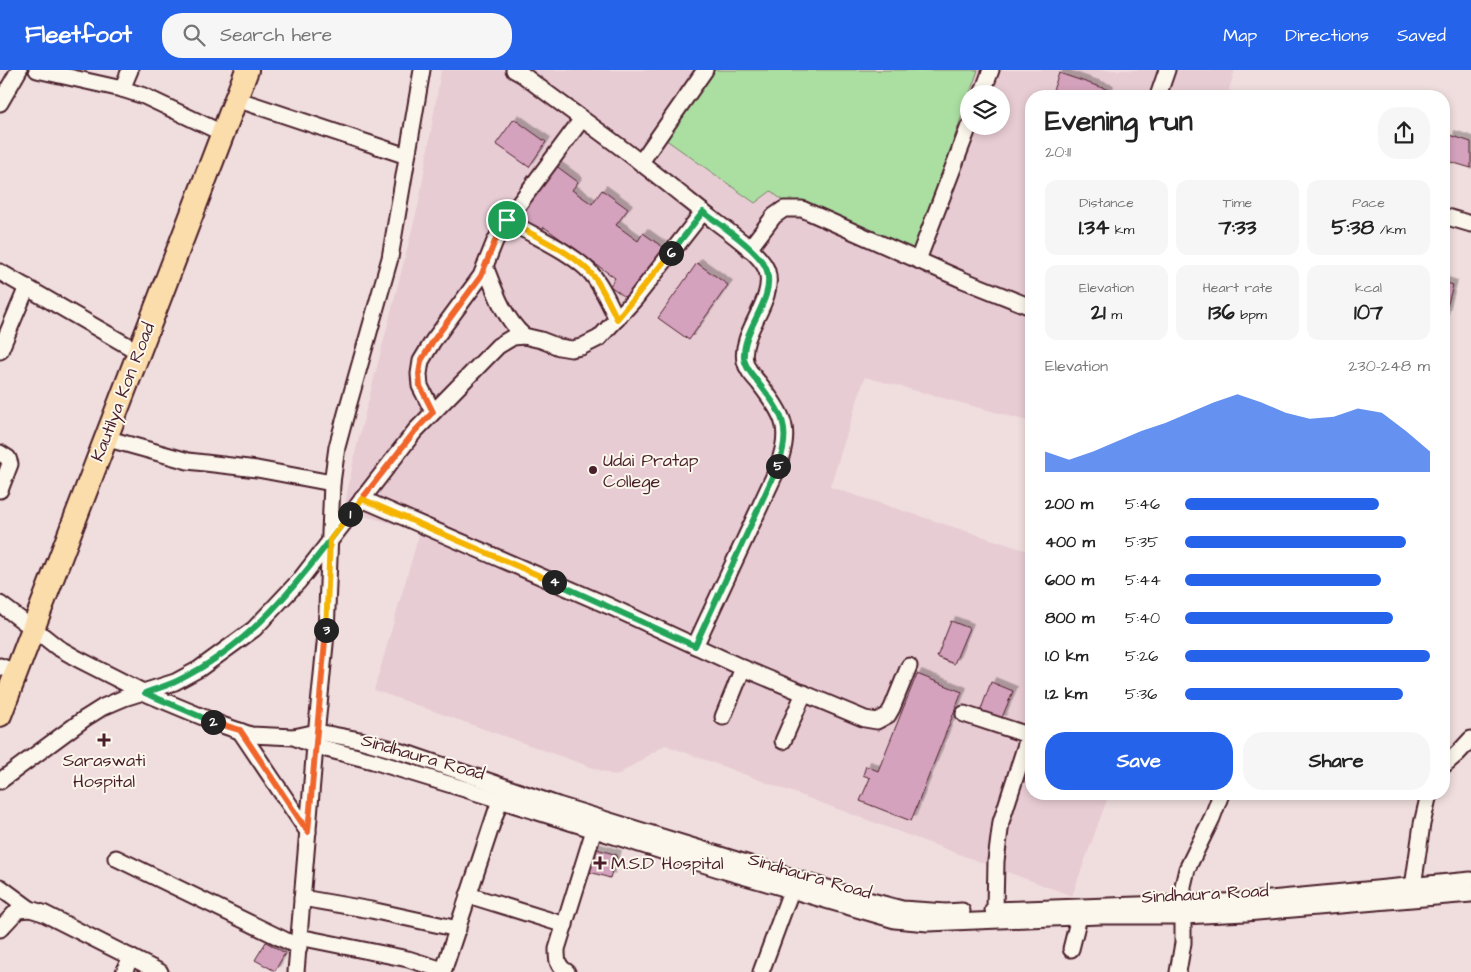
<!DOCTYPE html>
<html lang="en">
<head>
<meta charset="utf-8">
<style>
  :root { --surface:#fff; --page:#f6f6f6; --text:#222; --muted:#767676; --accent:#2563eb }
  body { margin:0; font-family:"Architects Daughter",sans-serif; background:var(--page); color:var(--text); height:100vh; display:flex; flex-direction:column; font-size:19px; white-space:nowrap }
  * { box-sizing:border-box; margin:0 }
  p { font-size:16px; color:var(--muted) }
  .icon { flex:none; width:28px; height:28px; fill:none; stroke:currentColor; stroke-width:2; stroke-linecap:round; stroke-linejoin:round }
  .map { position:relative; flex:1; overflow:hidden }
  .details { position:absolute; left:1025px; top:20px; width:425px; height:710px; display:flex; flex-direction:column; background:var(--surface); border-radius:20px; box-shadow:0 2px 8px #0003 }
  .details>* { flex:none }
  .controls { position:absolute; left:960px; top:15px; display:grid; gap:10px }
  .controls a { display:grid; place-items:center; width:50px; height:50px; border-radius:50%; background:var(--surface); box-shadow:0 2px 8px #0003; font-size:25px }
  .pin { position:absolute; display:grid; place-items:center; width:42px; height:42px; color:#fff; margin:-21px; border:2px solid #fff; border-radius:50%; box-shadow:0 1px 5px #0007 }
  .km { position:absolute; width:25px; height:25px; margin:-12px; border-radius:50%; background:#222; color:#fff; font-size:14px; line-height:25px; text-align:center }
  .round { display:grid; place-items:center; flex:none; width:52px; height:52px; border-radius:20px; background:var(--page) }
  .overview { display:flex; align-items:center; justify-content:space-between; height:85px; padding:0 20px }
  h1 { font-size:28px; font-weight:700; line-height:38px }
  .figures { display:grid; grid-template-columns:repeat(3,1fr); gap:8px; height:85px; padding:5px 20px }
  .figures div { display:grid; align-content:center; border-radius:12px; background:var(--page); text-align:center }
  .figures b { font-size:21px; font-weight:700 }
  .figures small { font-size:14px; font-weight:400 }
  .figures p { font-size:14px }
  .chart { height:140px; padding:10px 20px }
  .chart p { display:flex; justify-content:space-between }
  .chart svg { width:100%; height:90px; margin-top:5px; fill:var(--accent); opacity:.7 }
  .cta { display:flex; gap:10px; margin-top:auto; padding:10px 20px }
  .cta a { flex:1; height:58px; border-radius:20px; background:var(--accent); color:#fff; font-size:20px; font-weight:700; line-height:58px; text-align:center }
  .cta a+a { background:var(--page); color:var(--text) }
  ul { padding:0 20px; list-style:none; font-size:16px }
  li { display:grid; grid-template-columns:80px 60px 1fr; align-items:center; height:38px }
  li i { height:12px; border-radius:6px; background:var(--accent) }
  header { display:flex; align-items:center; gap:30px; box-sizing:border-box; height:70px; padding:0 25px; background:var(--accent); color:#fff }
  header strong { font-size:24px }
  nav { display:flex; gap:28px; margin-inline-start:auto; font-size:18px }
  .search { width:350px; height:45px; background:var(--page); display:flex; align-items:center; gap:12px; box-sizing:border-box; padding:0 18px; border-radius:20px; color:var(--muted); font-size:19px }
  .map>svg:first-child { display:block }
</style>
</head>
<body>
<header>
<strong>Fleetfoot</strong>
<div class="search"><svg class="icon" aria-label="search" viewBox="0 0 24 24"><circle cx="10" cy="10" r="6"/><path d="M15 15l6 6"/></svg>Search here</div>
<nav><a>Map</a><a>Directions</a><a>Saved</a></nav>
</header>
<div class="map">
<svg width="1471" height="902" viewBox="0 0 1471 902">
  <defs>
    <filter id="shadow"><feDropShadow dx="4.5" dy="-4.5" stdDeviation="0" flood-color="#0004"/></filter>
  </defs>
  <rect width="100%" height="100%" fill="#f0dede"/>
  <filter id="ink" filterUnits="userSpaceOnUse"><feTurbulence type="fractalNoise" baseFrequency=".02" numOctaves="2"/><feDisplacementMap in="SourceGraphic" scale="10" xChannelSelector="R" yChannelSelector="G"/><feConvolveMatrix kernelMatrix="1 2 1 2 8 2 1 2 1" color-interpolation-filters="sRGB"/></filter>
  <g filter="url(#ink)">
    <path fill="#e8ccd4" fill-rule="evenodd" d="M441,0h794l-8,26h-196v326l-166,-45 -35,110 201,65v242h78l-37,102 -407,-151 -49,31 -242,-86 46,-159 -56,-15 -19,-12 10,-51 64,-251zM969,24h32v32h-32z"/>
    <polygon fill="#abdfa2" stroke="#7a7f66" points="711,0 978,0 912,188 801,146 771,121 755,133 665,69"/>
    <g fill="#d5a2bd" stroke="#4a1f2b" filter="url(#shadow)">
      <polygon points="1059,3 1109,20 1107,26 1051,26"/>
      <polygon points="514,49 546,72 529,97 496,74"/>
      <polygon points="1450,65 1471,72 1471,98 1444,90"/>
      <polygon points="555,95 578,112 572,120 592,134 602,120 628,139 616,155 638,171 643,163 664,178 628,229 610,216 615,208 544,157 539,165 517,149"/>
      <polygon points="697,193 728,215 689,270 658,248"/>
      <polygon points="1444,212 1453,215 1444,248"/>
      <polygon points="951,551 969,558 954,594 937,587"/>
      <polygon points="917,604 962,622 911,751 860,731 870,708 863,705 866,696 878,701"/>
      <polygon points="991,612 1013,621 1001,650 980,642"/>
      <polygon points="1031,693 1031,714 1025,712"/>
      <polygon points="590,777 617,785 610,808 583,800"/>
      <polygon points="266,872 285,883 275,901 255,890"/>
    </g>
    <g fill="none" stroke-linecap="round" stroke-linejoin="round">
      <defs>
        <g id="minor">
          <polyline points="37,0 122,19 144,26 222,63"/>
          <path d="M514,0l9,5c39,30 80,58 118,88 21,16 42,33 62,49 16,13 58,40 64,59 9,30 -28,61 -22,90 2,9 8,15 14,22 27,36 33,45 17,89l-81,174"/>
          <polyline points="122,19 130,0"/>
          <polyline points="982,24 991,0"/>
          <polyline points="1158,26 1167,0"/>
          <polyline points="236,29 407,86"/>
          <polyline points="0,33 19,0"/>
          <polyline points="641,92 705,0"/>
          <polyline points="1444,146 1471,154"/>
          <path d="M507,150c28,17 60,29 83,52 12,13 19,31 27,47"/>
          <polyline points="749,179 774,146 784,139 802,139 963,210 1031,237"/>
          <polyline points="918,190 969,56"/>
          <path d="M485,196c10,26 19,52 39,70"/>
          <polyline points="0,202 130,277"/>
          <polyline points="0,281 27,217"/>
          <polyline points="433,342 420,316 419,304 421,291 433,271 481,206 495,171 507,150 582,49"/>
          <polyline points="105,368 188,391 257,399 332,413"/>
          <polyline points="0,383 8,388 10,394 0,420"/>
          <polyline points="362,429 609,536 743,598 865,649 877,651 888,645 892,638 909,596"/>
          <polyline points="0,534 24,552"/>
          <polyline points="33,558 57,577 78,589 145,623 222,655 251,665 294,667 315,676 373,691 468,720 725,801 895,850 928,853 1100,846 1182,846 1246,843 1471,824"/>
          <polyline points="0,596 7,599"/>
          <polyline points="964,644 1031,666"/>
          <polyline points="723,647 743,598"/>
          <polyline points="240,661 308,762"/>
          <polyline points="294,667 317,662 360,670 412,685 558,735 860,828 902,839 946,842 962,841"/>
          <polyline points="783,671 804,623"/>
          <polyline points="1444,695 1458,683 1471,669"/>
          <polyline points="0,711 84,649 103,637 124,628 175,612 199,599 254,559 299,511 415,361 498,276 513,267 524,266 541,270 559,277 571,279 581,277 599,268 635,229 703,142"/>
          <polyline points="116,788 299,877"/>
          <polyline points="0,817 30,839"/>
          <polyline points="1413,817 1422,754 1429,724"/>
          <polyline points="468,825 565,855"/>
          <polyline points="302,828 371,840 458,859"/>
          <polyline points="993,840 1249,831 1471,810"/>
          <polyline points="995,840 996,791 1001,752 1029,665"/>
          <polyline points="0,859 18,840 30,839 43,843 160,902"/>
          <polyline points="299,867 408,889 443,900"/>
          <polyline points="1071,879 1079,847"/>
          <polyline points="124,902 131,887"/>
          <polyline points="296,902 315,676 326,564 332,413 337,377 347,340 390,188 422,0"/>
          <polyline points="443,902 500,730"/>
          <path d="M567,902c-10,-6 -10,-12 -10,-23l37,-119"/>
          <polyline points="761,902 791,821"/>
          <polyline points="1178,902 1183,873 1183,816 1187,799 1212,748 1221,724"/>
        </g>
        <polyline id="highway" points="0,645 247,0"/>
      </defs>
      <use href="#minor" stroke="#4a1f2b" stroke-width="19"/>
      <use href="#highway" stroke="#4a1f2b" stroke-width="26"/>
      <use href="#minor" stroke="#fbf7ec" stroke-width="15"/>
      <use href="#highway" stroke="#fbddab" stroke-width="22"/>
    </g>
  </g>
  <g fill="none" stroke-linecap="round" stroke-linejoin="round" filter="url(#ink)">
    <defs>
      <polyline id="split-1" points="350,444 415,361 433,342 420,316 419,304 421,291 433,271 481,206 495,171 507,150"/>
      <path id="split-2" d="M213,652l-68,-29c10,-4 22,-7 32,-12 78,-38 122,-100 173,-167"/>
      <polyline id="split-3" points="213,652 240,660 308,762 326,560"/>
      <polyline id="split-4" points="326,560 330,470 362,429 554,512"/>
      <polyline id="split-5" points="554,512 695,576 778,396"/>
      <path id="split-6" d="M671,183l32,-41c16,12 59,40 64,59 8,30 -25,57 -23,87 1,9 7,15 13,23 24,31 36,45 21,85"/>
      <path id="split-7" d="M507,150c29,18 66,31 88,58 9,13 15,27 22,41l54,-66"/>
    </defs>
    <use href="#split-1" stroke="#fff" stroke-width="10"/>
    <use href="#split-2" stroke="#fff" stroke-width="10"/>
    <use href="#split-3" stroke="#fff" stroke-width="10"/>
    <use href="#split-4" stroke="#fff" stroke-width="10"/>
    <use href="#split-5" stroke="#fff" stroke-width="10"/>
    <use href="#split-6" stroke="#fff" stroke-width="10"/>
    <use href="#split-7" stroke="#fff" stroke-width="10"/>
    <use href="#split-1" stroke="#f0652b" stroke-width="6"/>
    <use href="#split-2" stroke="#22a559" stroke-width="6"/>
    <use href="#split-3" stroke="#f0652b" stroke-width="6"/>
    <use href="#split-4" stroke="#f5b400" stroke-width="6"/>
    <use href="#split-5" stroke="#22a559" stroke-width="6"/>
    <use href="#split-6" stroke="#22a559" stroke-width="6"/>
    <use href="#split-7" stroke="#f5b400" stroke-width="6"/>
  </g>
  <g fill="#4a1f2b" stroke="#fbf7ec" stroke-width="2">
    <circle cx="593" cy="400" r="5"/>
    <path d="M101.5 662.5h5v5h5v5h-5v5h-5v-5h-5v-5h5z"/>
    <path d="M597.5 785.5h5v5h5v5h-5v5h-5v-5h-5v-5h5z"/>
  </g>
  <g text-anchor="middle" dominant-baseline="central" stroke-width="4" stroke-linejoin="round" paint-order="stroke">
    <g font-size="18" fill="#4a1f2b" stroke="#fbf7ec">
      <text transform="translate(123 322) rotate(-69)">Kautilya Kon Road</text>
      <text transform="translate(423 687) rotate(16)">Sindhaura Road</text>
      <text transform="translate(810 806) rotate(16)">Sindhaura Road</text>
      <text transform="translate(1205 824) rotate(-3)">Sindhaura Road</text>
    </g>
    <g font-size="18" fill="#4a1f2b" stroke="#fbf7ec" text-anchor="start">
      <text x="603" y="390">Udai Pratap<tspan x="603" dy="21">College</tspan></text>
      <text x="104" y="690" text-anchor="middle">Saraswati<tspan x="104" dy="21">Hospital</tspan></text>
      <text x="611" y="793">M.S.D Hospital</text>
    </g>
  </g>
</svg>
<div class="controls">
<a><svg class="icon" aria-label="layers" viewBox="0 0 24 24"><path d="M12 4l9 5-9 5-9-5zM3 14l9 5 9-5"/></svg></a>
</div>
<div class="pin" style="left:507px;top:150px;background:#1e9e55"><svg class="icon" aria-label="arrive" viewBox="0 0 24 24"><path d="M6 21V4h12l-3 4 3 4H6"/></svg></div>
<b class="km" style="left:350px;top:444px">1</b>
<b class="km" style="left:213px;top:652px">2</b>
<b class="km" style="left:326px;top:560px">3</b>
<b class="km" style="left:554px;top:512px">4</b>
<b class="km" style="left:778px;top:396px">5</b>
<b class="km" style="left:671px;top:183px">6</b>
<section class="details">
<div class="overview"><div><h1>Evening run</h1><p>20:11</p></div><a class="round"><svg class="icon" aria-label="share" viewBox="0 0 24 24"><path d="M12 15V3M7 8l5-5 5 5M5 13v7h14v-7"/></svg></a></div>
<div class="figures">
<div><p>Distance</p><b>1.34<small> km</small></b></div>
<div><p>Time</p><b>7:33</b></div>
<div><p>Pace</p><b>5:38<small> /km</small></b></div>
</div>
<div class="figures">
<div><p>Elevation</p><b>21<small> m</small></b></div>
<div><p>Heart rate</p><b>136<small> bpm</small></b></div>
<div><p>kcal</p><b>107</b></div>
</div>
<div class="chart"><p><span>Elevation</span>230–248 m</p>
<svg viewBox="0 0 160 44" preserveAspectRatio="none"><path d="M0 44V34L10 38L20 34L30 29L40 24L50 20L60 15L70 10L80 6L90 10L100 15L110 18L120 17L130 13L140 15L150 24L160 34V44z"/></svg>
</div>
<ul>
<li><b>200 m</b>5:46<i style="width:79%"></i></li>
<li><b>400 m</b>5:35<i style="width:90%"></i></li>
<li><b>600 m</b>5:44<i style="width:80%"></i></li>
<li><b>800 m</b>5:40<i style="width:85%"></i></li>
<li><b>1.0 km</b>5:26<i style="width:100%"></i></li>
<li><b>1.2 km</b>5:36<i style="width:89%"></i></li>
</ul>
<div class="cta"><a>Save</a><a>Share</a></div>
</section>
</div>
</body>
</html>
